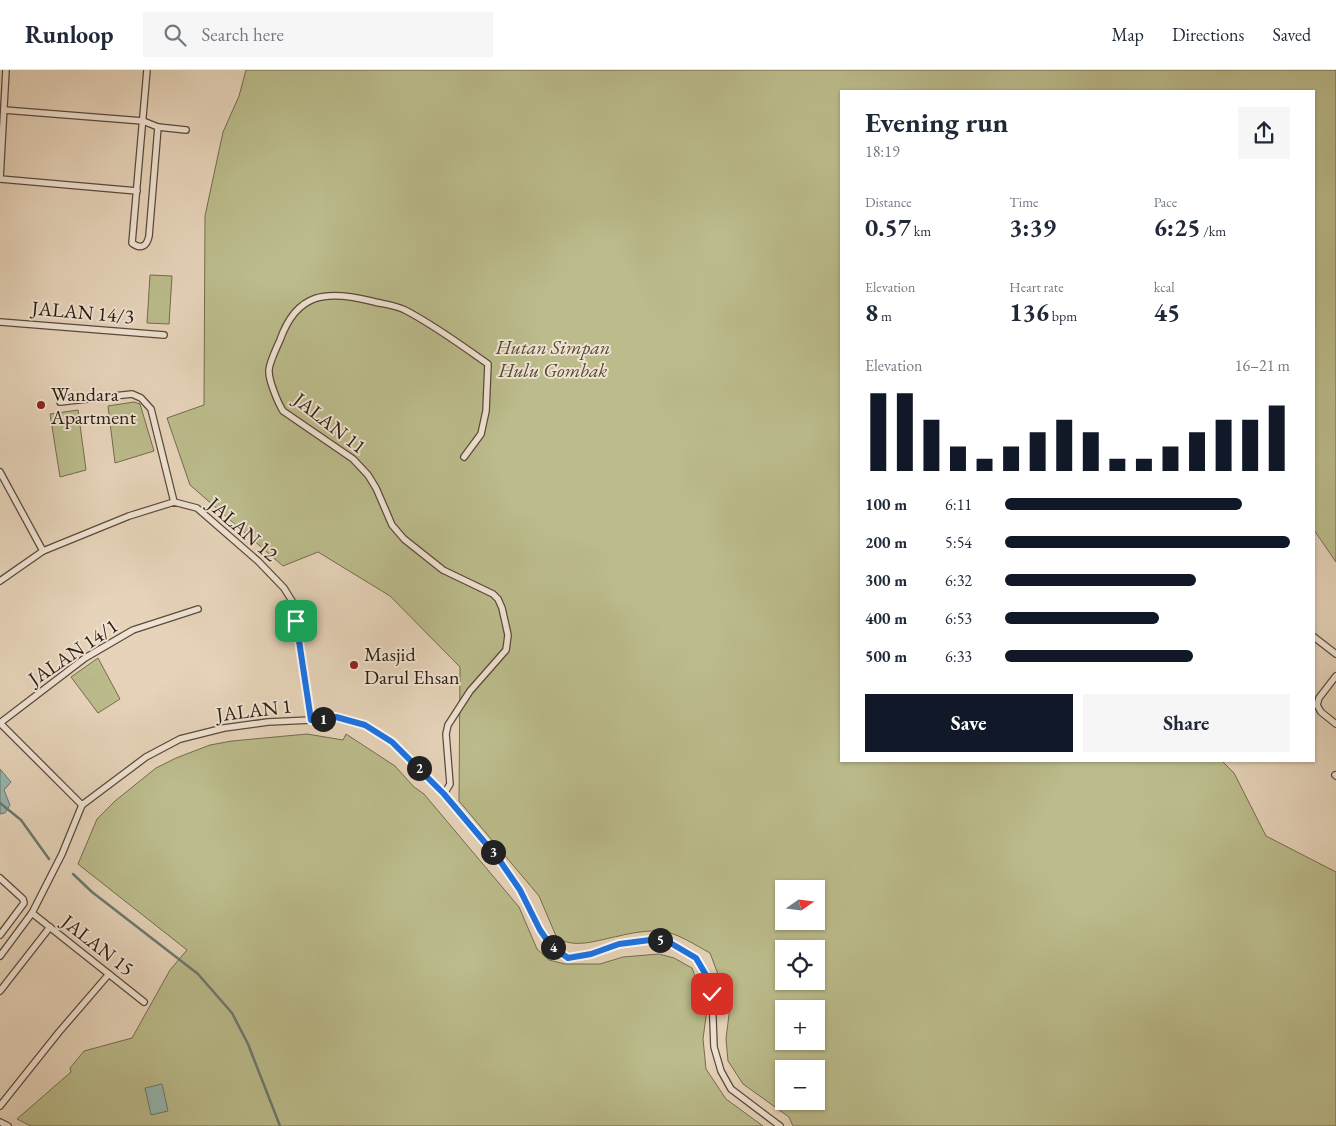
<!DOCTYPE html>
<html lang="en">
<head>
<meta charset="utf-8">
<style>
  :root { --surface:#fff; --page:#f6f6f7; --text:#1f2937; --muted:#747a83; --line:#e0e1e3; --accent:#111827 }
  body { margin:0; font-family:"EB Garamond",serif; background:var(--page); color:var(--text); height:100vh; display:flex; flex-direction:column; font-size:19px; white-space:nowrap }
  * { box-sizing:border-box; margin:0 }
  p { font-size:16px; color:var(--muted) }
  .icon { flex:none; width:28px; height:28px; fill:none; stroke:currentColor; stroke-width:2; stroke-linecap:round; stroke-linejoin:round }
  .map { position:relative; flex:1; overflow:hidden }
  .details { position:absolute; left:840px; top:20px; width:475px; height:672px; display:flex; flex-direction:column; background:var(--surface); border-radius:0px; box-shadow:0 1px 4px #0004 }
  .details>* { flex:none }
  .needle { width:32px; rotate:76deg }
  .buttons { position:absolute; left:775px; top:810px; display:grid; gap:10px }
  .buttons a { display:grid; place-items:center; width:50px; height:50px; border-radius:0px; background:var(--surface); box-shadow:0 1px 4px #0004; font-size:25px }
  .pin { position:absolute; display:grid; place-items:center; width:42px; height:42px; color:#fff; margin:-21px; border-radius:10px; box-shadow:0 2px 8px #0006 }
  .km { position:absolute; width:25px; height:25px; margin:-12px; border-radius:50%; background:#222; color:#fff; font-size:14px; line-height:25px; text-align:center }
  .round { display:grid; place-items:center; flex:none; width:52px; height:52px; border-radius:0px; background:var(--page) }
  .summary { display:flex; align-items:center; justify-content:space-between; height:85px; padding:0 25px }
  h1 { font-size:28px; font-weight:700; line-height:38px }
  .stats { display:grid; grid-template-columns:repeat(3,1fr); gap:8px; height:85px; padding:5px 25px }
  .stats div { display:grid; align-content:center }
  .stats b { font-size:25px; font-weight:700 }
  .stats small { font-size:14px; font-weight:400 }
  .stats p { font-size:14px }
  .chart { height:140px; padding:10px 25px }
  .chart p { display:flex; justify-content:space-between }
  .chart svg { width:100%; height:90px; margin-top:5px; stroke:var(--accent); stroke-width:6 }
  .primary-button { display:flex; gap:10px; margin-top:auto; padding:10px 25px }
  .primary-button a { flex:1; height:58px; border-radius:0px; background:var(--accent); color:#fff; font-size:20px; font-weight:700; line-height:58px; text-align:center }
  .primary-button a+a { background:var(--page); color:var(--text) }
  ul { padding:0 25px; list-style:none; font-size:16px }
  li { display:grid; grid-template-columns:80px 60px 1fr; align-items:center; height:38px }
  li i { height:12px; border-radius:6px; background:var(--accent) }
  header { display:flex; align-items:center; gap:30px; box-sizing:border-box; height:70px; padding:0 25px; background:var(--surface); border-bottom:1px solid var(--line) }
  header strong { font-size:24px }
  nav { display:flex; gap:28px; margin-inline-start:auto; font-size:18px }
  .search { width:350px; height:45px; background:var(--page); display:flex; align-items:center; gap:12px; box-sizing:border-box; padding:0 18px; border-radius:0px; color:var(--muted); font-size:19px }
  .map>svg:first-child { display:block }
</style>
</head>
<body>
<header>
<strong>Runloop</strong>
<div class="search"><svg class="icon" aria-label="search" viewBox="0 0 24 24"><circle cx="10" cy="10" r="6"/><path d="M15 15l6 6"/></svg>Search here</div>
<nav><a>Map</a><a>Directions</a><a>Saved</a></nav>
</header>
<div class="map">
<svg width="1336" height="1056" viewBox="0 0 1336 1056">
  <rect width="100%" height="100%" fill="#e6d3b9"/>
  <filter id="stains"><feTurbulence type="fractalNoise" baseFrequency=".004" numOctaves="4"/><feColorMatrix values="0 0 0 0 .2 0 0 0 0 .09 0 0 0 0 .02 0 0 0 .5 -.17"/></filter>
  <radialGradient id="worn" r=".72"><stop offset=".6" stop-color="#630" stop-opacity="0"/><stop offset="1" stop-color="#630" stop-opacity=".3"/></radialGradient>
  <g fill="#bbbb8b" stroke="#736c4e" fill-rule="evenodd">
    <path d="M246,0h1090v492l-22,-32v-439h-473v670h381l12,12 32,63 70,36v254h-543l-4,-9 -46,-33 -15,-23 -2,-22 4,-33 -20,-53c-15,-8 -32,-20 -49,-22 -11,-1 -31,2 -42,5 -18,3 -47,15 -63,0l-17,-40 -80,-95 1,-134 -70,-71 -72,-44 -35,14 -93,-81 -23,-67 37,-13 1,-189 18,-84 16,-36zM784,819h32v32h-32zM784,879h32v32h-32zM784,939h32v32h-32zM784,999h32v32h-32z"/>
    <polygon points="150,205 172,206 169,254 147,253"/>
    <polygon points="134,332 140,334 154,381 115,393 108,336"/>
    <polygon points="78,340 86,400 60,407 50,344"/>
    <polygon points="98,588 120,629 98,643 71,607"/>
    <polygon points="307,664 343,670 346,664 395,696 414,717 424,724 519,837 537,879 549,890 565,894 600,894 623,887 659,884 674,888 692,898 707,939 703,969 706,999 726,1029 763,1056 31,1056 17,1049 71,1002 70,998 84,981 132,968 170,900 187,880 78,794 97,749 115,731 156,698 176,688 210,675 232,671"/>
  </g>
  <g fill="#96b7b2" stroke="#6b7971">
    <polygon points="0,699 11,712 4,720 10,735 5,743 0,744"/>
    <polygon points="162,1014 168,1041 151,1045 145,1018"/>
  </g>
  <g fill="none" stroke-linecap="round" stroke-linejoin="round">
    <g stroke="#6b7971" stroke-width="2.5">
      <polyline points="0,733 21,750 49,789"/>
      <polyline points="73,804 92,822 198,904 232,943 248,974 280,1056"/>
    </g>
    <defs>
      <g id="street">
        <polyline points="6,0 0,109 137,121"/>
        <path d="M147,0l-15,173c9,7 15,3 17,-7l9,-109"/>
        <polyline points="4,40 143,51 158,57 186,60"/>
        <polyline points="0,252 164,265"/>
        <polyline points="60,332 132,324 141,328 151,339 174,432"/>
        <polyline points="0,402 43,481"/>
        <polyline points="0,511 43,481 129,446 174,432 197,438 258,491 284,518 292,531 296,551 311,650"/>
        <polyline points="1314,567 1336,584"/>
        <polyline points="1336,606 1319,628 1317,635 1321,642 1336,654"/>
        <polyline points="0,653 85,588 133,560 198,539"/>
        <polyline points="0,653 82,735"/>
        <polyline points="1335,705 1336,706"/>
        <path d="M444,724l6,-10 -4,-50 2,-9 22,-34 29,-33 7,-8 1,-7 1,-8 -6,-27 -4,-9 -5,-5 -50,-24 -39,-31 -12,-14 -16,-37 -8,-13 -15,-16 -70,-48c-5,-8 -14,-30 -14,-39 -1,-7 8,-25 11,-32 17,-48 47,-50 91,-39 11,3 24,4 34,9 29,15 56,35 83,54l-2,47 -5,23 -17,23"/>
        <polyline points="0,808 23,829 24,833 0,865"/>
        <polyline points="32,843 144,932"/>
        <polyline points="0,886 32,843 62,784 82,735 146,687 180,669 224,658 268,652 311,650 337,647 365,655 392,672 444,724 498,788 520,820 540,860 551,876 568,888 591,884 619,874 650,870 667,871 696,888 707,905 712,924 714,977 721,1001 731,1019 780,1056"/>
        <polyline points="0,921 50,857"/>
        <polyline points="0,1036 59,962 109,904"/>
        <polyline points="0,1052 8,1056"/>
      </g>
    </defs>
    <use href="#street" stroke="#5a4a3a" stroke-width="8"/>
    <use href="#street" stroke="#efe2d2" stroke-width="5.5"/>
  </g>
  <g fill="none" stroke-linecap="round" stroke-linejoin="round">
    <defs>
      <polyline id="route" points="296,551 311,650 336,647 365,655 392,672 444,724 498,788 520,820 540,860 551,876 568,888 591,884 619,874 650,870 667,871 696,888 706,905 712,924"/>
    </defs>
    <use href="#route" stroke="#fff" stroke-width="10"/>
    <use href="#route" stroke="#1a73e8" stroke-width="6"/>
  </g>
  <g fill="#8f2418" stroke="#efe2d2" stroke-width="2">
    <circle cx="41" cy="335" r="5"/>
    <circle cx="354" cy="595" r="5"/>
  </g>
  <g text-anchor="middle" dominant-baseline="central" stroke-width="4" stroke-linejoin="round" paint-order="stroke">
    <g font-size="20" fill="#2b1c10" stroke="#efe2d2">
      <text transform="translate(83 242) rotate(5)">JALAN 14/3</text>
      <text transform="translate(330 353) rotate(38)">JALAN 11</text>
      <text transform="translate(243 459) rotate(41)">JALAN 12</text>
      <text transform="translate(73 582) rotate(-34)">JALAN 14/1</text>
      <text transform="translate(254 640) rotate(-7)">JALAN 1</text>
      <text transform="translate(98 875) rotate(38)">JALAN 15</text>
    </g>
    <g font-size="20" font-style="italic" fill="#564c35" stroke="#efe2d2">
      <text x="553" y="277">Hutan Simpan<tspan x="553" dy="23">Hulu Gombak</tspan></text>
    </g>
    <g font-size="20" fill="#2b1c10" stroke="#efe2d2" text-anchor="start">
      <text x="51" y="324">Wandara<tspan x="51" dy="23">Apartment</tspan></text>
      <text x="364" y="584">Masjid<tspan x="364" dy="23">Darul Ehsan</tspan></text>
    </g>
  </g>
  <rect width="100%" height="100%" filter="url(#stains)"/>
  <rect width="100%" height="100%" fill="url(#worn)"/>
</svg>
<div class="buttons">
<a><svg class="needle" viewBox="-14 -14 28 28"><path d="M0-13l5 13h-10z" fill="#e53935"/><path d="M0 13l5-13h-10z" fill="#747a83"/></svg></a>
<a><svg class="icon" aria-label="locate" viewBox="0 0 24 24"><circle cx="12" cy="12" r="6"/><path d="M12 2v4M12 18v4M2 12h4M18 12h4"/></svg></a>
<a>+</a>
<a>−</a>
</div>
<div class="pin" style="left:296px;top:551px;background:#1e9e55"><svg class="icon" aria-label="arrive" viewBox="0 0 24 24"><path d="M6 21V4h12l-3 4 3 4H6"/></svg></div>
<div class="pin" style="left:712px;top:924px;background:#d93025"><svg class="icon" aria-label="check" viewBox="0 0 24 24"><path d="M5 12l5 5 9-10"/></svg></div>
<b class="km" style="left:323px;top:649px">1</b>
<b class="km" style="left:419px;top:698px">2</b>
<b class="km" style="left:493px;top:782px">3</b>
<b class="km" style="left:553px;top:877px">4</b>
<b class="km" style="left:660px;top:870px">5</b>
<section class="details">
<div class="summary"><div><h1>Evening run</h1><p>18:19</p></div><a class="round"><svg class="icon" aria-label="share" viewBox="0 0 24 24"><path d="M12 15V3M7 8l5-5 5 5M5 13v7h14v-7"/></svg></a></div>
<div class="stats">
<div><p>Distance</p><b>0.57<small> km</small></b></div>
<div><p>Time</p><b>3:39</b></div>
<div><p>Pace</p><b>6:25<small> /km</small></b></div>
</div>
<div class="stats">
<div><p>Elevation</p><b>8<small> m</small></b></div>
<div><p>Heart rate</p><b>136<small> bpm</small></b></div>
<div><p>kcal</p><b>45</b></div>
</div>
<div class="chart"><p><span>Elevation</span>16–21 m</p>
<svg viewBox="0 0 160 44" preserveAspectRatio="none"><path d="M5 44V6M15 44V6M25 44V19M35 44V32M45 44V38M55 44V32M65 44V25M75 44V19M85 44V25M95 44V38M105 44V38M115 44V32M125 44V25M135 44V19M145 44V19M155 44V12"/></svg>
</div>
<ul>
<li><b>100 m</b>6:11<i style="width:83%"></i></li>
<li><b>200 m</b>5:54<i style="width:100%"></i></li>
<li><b>300 m</b>6:32<i style="width:67%"></i></li>
<li><b>400 m</b>6:53<i style="width:54%"></i></li>
<li><b>500 m</b>6:33<i style="width:66%"></i></li>
</ul>
<div class="primary-button"><a>Save</a><a>Share</a></div>
</section>
</div>
</body>
</html>
